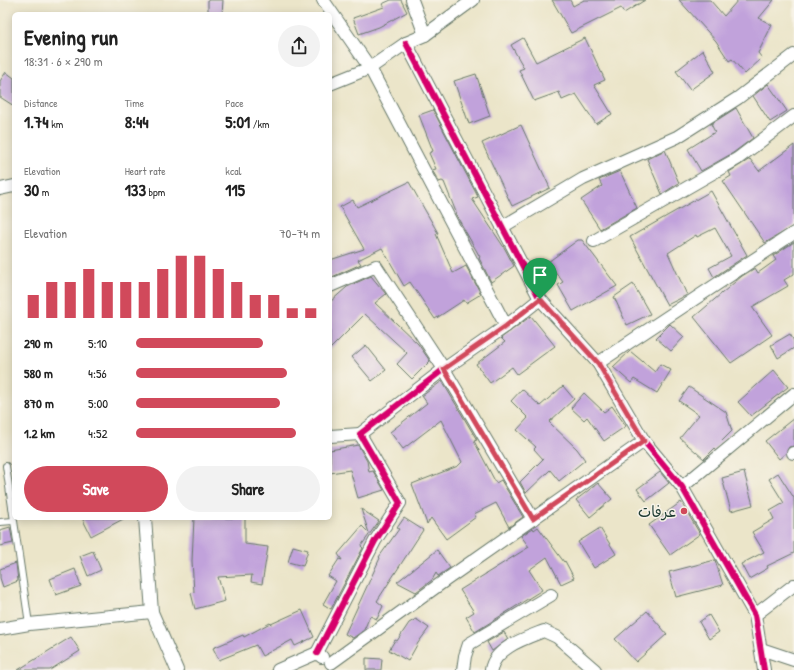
<!DOCTYPE html>
<html lang="en">
<head>
<meta charset="utf-8">
<style>
  :root { --surface:#fff; --page:#f2f2f2; --text:#222; --muted:#767676; --accent:#d1495b }
  body { margin:0; font-family:"Patrick Hand","Playpen Sans Arabic",sans-serif; background:var(--page); color:var(--text); height:100vh; display:flex; flex-direction:column; font-size:15px; white-space:nowrap }
  * { box-sizing:border-box; margin:0 }
  p { font-size:13px; color:var(--muted) }
  .icon { flex:none; width:22px; height:22px; fill:none; stroke:currentColor; stroke-width:2; stroke-linecap:round; stroke-linejoin:round }
  .map { position:relative; flex:1; overflow:hidden }
  .sheet { position:absolute; left:12px; top:12px; width:320px; height:508px; display:flex; flex-direction:column; background:var(--surface); border-radius:6px; box-shadow:0 2px 10px #0003 }
  .sheet>* { flex:none }
  .pin { position:absolute; display:grid; place-items:center; width:34px; height:34px; color:#fff; margin:-41px -17px; border-radius:50% 50% 50% 0; rotate:-45deg; box-shadow:0 0 4px #0007 }
  .pin .icon { rotate:45deg }
  .round { display:grid; place-items:center; flex:none; width:42px; height:42px; border-radius:21px; background:var(--page) }
  .headline { display:flex; align-items:center; justify-content:space-between; height:68px; padding:0 12px }
  h1 { font-size:22px; font-weight:800; line-height:30px }
  .stats { display:grid; grid-template-columns:repeat(3,1fr); gap:6px; height:68px; padding:4px 12px }
  .stats div { display:grid; align-content:center }
  .stats b { font-size:17px; font-weight:800 }
  .stats small { font-size:11px; font-weight:400 }
  .stats p { font-size:11px }
  .chart { height:112px; padding:8px 12px }
  .chart p { display:flex; justify-content:space-between }
  .chart svg { width:100%; height:72px; margin-top:4px; stroke:var(--accent); stroke-width:6 }
  .action { display:flex; gap:8px; margin-top:auto; padding:8px 12px }
  .action a { flex:1; height:46px; border-radius:24px; background:var(--accent); color:#fff; font-size:16px; font-weight:800; line-height:46px; text-align:center }
  .action a+a { background:var(--page); color:var(--text) }
  ul { padding:0 12px; list-style:none; font-size:13px }
  li { display:grid; grid-template-columns:64px 48px 1fr; align-items:center; height:30px }
  li i { height:10px; border-radius:5px; background:var(--accent) }
  .map>svg:first-child { display:block }
</style>
</head>
<body>
<div class="map">
<svg width="794" height="670" viewBox="0 0 794 670">
  <rect width="100%" height="100%" fill="#f7f3e8"/>
  <filter id="ink" filterUnits="userSpaceOnUse"><feTurbulence type="fractalNoise" baseFrequency=".025" numOctaves="2"/><feDisplacementMap in="SourceGraphic" scale="8" xChannelSelector="R" yChannelSelector="G"/><feConvolveMatrix kernelMatrix="1 2 1 2 8 2 1 2 1" color-interpolation-filters="sRGB"/></filter>
  <filter id="wash" filterUnits="userSpaceOnUse"><feTurbulence type="fractalNoise" baseFrequency=".012" numOctaves="4" result="noise"/><feDisplacementMap in="SourceGraphic" scale="16" xChannelSelector="R" yChannelSelector="G"/><feGaussianBlur stdDeviation="0.9" result="paint"/><feColorMatrix in="noise" values="0 0 0 0 0 0 0 0 0 0 0 0 0 0 0 0 0 1.4 0 .05"/><feComposite in="paint" operator="in"/></filter>
  <g filter="url(#wash)">
    <rect width="100%" height="100%" fill="#ebe5c9"/>
    <g id="blocks">
      <g fill="#c1a2db">
        <polygon points="208,0 223,0 222,14 208,13"/>
        <polygon points="391,0 401,0 407,12 379,27 359,34 353,18 384,7 382,4"/>
        <polygon points="552,0 570,0 573,6 584,0 645,0 624,13 621,8 571,33"/>
        <polygon points="679,0 710,0 724,16 738,0 774,0 759,18 772,25 758,53 762,58 745,74 732,59 729,61 716,41"/>
        <polygon points="523,38 536,62 585,38 605,80 594,85 612,114 596,124 576,94 562,100 559,92 534,101 519,70 524,68 511,45"/>
        <polygon points="703,50 715,72 690,90 676,71"/>
        <polygon points="6,72 14,78 14,106 0,97 0,81"/>
        <polygon points="476,74 490,116 469,124 454,81"/>
        <polygon points="768,84 787,111 770,122 753,96"/>
        <polygon points="736,108 753,138 733,153 701,171 688,149 715,132 711,124"/>
        <polygon points="433,110 478,197 472,199 505,249 514,266 491,282 479,258 480,257 455,213 456,212 444,182 442,181 439,182 432,170 436,169 429,153 433,151 419,115"/>
        <polygon points="521,125 550,188 512,206 482,143"/>
        <polygon points="794,145 794,226 765,243 723,181 731,176 729,172 750,159 759,171"/>
        <polygon points="665,150 679,183 662,194 647,159"/>
        <polygon points="620,171 637,208 600,229 581,200 602,186 599,180"/>
        <polygon points="409,182 438,233 436,234 453,273 466,266 481,294 466,303 464,300 435,319 410,282 404,286 382,248 358,260 361,264 330,278 330,260 364,249 340,207 353,200 357,207"/>
        <polygon points="711,191 747,255 714,277 709,268 731,256 715,228 697,237 696,235 668,253 687,295 667,305 630,237"/>
        <polygon points="578,240 582,240 617,286 573,311 558,285 563,282 548,262"/>
        <polygon points="794,242 794,274 784,280 788,286 752,307 772,335 731,363 694,317 742,276 755,268 758,273 776,260 773,256"/>
        <polygon points="371,276 386,294 375,303 418,344 430,361 412,379 397,364 407,353 365,314 330,349 330,302 347,287"/>
        <polygon points="633,284 650,314 627,325 614,297"/>
        <polygon points="531,316 555,346 517,374 512,367 490,383 476,364 505,342 501,338"/>
        <polygon points="670,324 684,337 671,351 656,338"/>
        <polygon points="790,334 794,341 794,348 778,358 771,345"/>
        <polygon points="366,345 386,370 372,381 352,357"/>
        <polygon points="630,351 655,372 660,364 671,370 657,393 634,379 631,383 613,367"/>
        <polygon points="774,370 788,387 751,416 738,402"/>
        <polygon points="442,381 477,440 474,441 496,483 501,480 523,517 509,527 496,503 474,514 476,517 446,539 431,518 427,524 412,484 458,466 462,462 441,420 403,449 390,432 427,403 422,396"/>
        <polygon points="563,386 574,399 549,422 577,449 585,460 559,481 550,470 526,493 520,482 543,459 534,449 536,447 517,430 528,418 511,401 522,389 540,406"/>
        <polygon points="689,387 726,412 732,431 704,459 680,438 699,415 679,401"/>
        <polygon points="584,393 604,412 612,406 626,426 604,441 587,417 584,420 571,408"/>
        <polygon points="794,418 794,446 789,447 786,453 779,459 765,441"/>
        <polygon points="358,445 367,461 369,472 373,471 384,490 358,498 350,470 330,473 330,450"/>
        <polygon points="660,472 669,483 646,501 637,489"/>
        <polygon points="744,472 753,505 731,511 722,478"/>
        <polygon points="778,473 794,498 794,553 767,566 768,568 749,579 741,564 764,552 752,532 774,519 770,511 784,503 769,479"/>
        <polygon points="598,483 612,499 590,517 576,500"/>
        <polygon points="681,502 700,534 670,555 649,525"/>
        <polygon points="361,509 379,521 361,546 363,548 331,609 323,604 336,581 328,576 339,559 342,560 338,554 362,526 369,533"/>
        <polygon points="82,518 125,518 91,536"/>
        <polygon points="194,518 245,518 245,544 268,547 262,584 251,582 252,575 218,577 225,601 195,609 191,593 194,592 192,561"/>
        <polygon points="404,518 423,530 377,601 383,606 377,619 370,616 364,630 353,638 345,634 380,558 379,557 399,529 397,528"/>
        <polygon points="10,527 13,543 0,546 0,530"/>
        <polygon points="538,527 564,562 565,561 574,578 561,584 547,557 529,570 542,590 475,632 466,617 474,612 460,590 529,547 521,536 533,528 534,530"/>
        <polygon points="600,528 616,554 594,568 578,542"/>
        <polygon points="293,546 308,550 303,566 288,562"/>
        <polygon points="437,550 450,568 438,576 436,573 432,580 416,592 397,582"/>
        <polygon points="93,551 101,570 88,576 80,556"/>
        <polygon points="715,560 723,585 676,597 669,572"/>
        <polygon points="16,563 18,581 3,587 0,578 0,569"/>
        <polygon points="75,569 81,586 56,595 50,579"/>
        <polygon points="302,610 314,637 295,646 292,640 262,656 256,645 219,660 213,648 243,635 244,637 270,623 271,624"/>
        <polygon points="647,611 667,634 636,662 615,639"/>
        <polygon points="709,615 719,632 709,639 699,622"/>
        <polygon points="416,619 429,628 418,643 408,661 389,650 395,640 397,641 409,623"/>
        <polygon points="504,632 508,639 492,651 487,642"/>
        <polygon points="71,637 80,651 50,670 18,670"/>
        <polygon points="366,658 382,659 381,670 366,670"/>
      </g>
    </g>
  </g>
  <g filter="url(#ink)">
    <use href="#blocks" fill-opacity="0" stroke="#667868" stroke-width="1"/>
    <g fill="none" stroke-linecap="round" stroke-linejoin="round">
      <defs>
        <g id="service">
          <polyline points="6,466 29,624"/>
          <polyline points="0,522 13,521"/>
        </g>
        <g id="minor">
          <polyline points="323,0 370,68 506,326 540,299"/>
          <polyline points="412,0 425,35"/>
          <polyline points="406,43 540,299 598,363 644,441 682,487 755,615 764,670"/>
          <polyline points="330,84 370,68 406,43 425,35 473,0"/>
          <polyline points="0,189 14,186"/>
          <polyline points="502,227 583,179 677,137 738,98 794,55"/>
          <polyline points="594,241 737,159 794,116"/>
          <polyline points="330,286 376,266 444,369 533,519"/>
          <polyline points="598,363 794,233"/>
          <polyline points="330,436 360,434"/>
          <polyline points="793,453 794,453"/>
          <polyline points="682,487 794,394"/>
          <polyline points="145,518 152,612 177,670"/>
          <polyline points="755,615 794,585"/>
          <polyline points="0,629 29,624 152,612"/>
          <polyline points="761,649 794,660"/>
          <polyline points="317,653 375,541 400,503 360,434 444,369 506,326"/>
          <polyline points="331,663 447,579 644,441"/>
          <polyline points="278,670 317,653 322,657"/>
          <polyline points="463,670 465,656 469,644 551,595"/>
          <path d="M491,670c3,-22 35,-32 53,-39l13,6 38,33"/>
        </g>
      </defs>
      <use href="#service" stroke="#667868" stroke-width="8"/>
      <use href="#minor" stroke="#667868" stroke-width="14"/>
      <use href="#service" stroke="#fff" stroke-width="6"/>
      <use href="#minor" stroke="#fff" stroke-width="12"/>
      <defs>
        <g id="cycleway">
          <polyline points="406,43 540,299 598,363 644,441 682,487 755,615 764,670"/>
          <polyline points="317,653 375,541 400,503 360,434 444,369 506,326"/>
        </g>
      </defs>
      <use href="#cycleway" stroke="#f7f3e8" stroke-width="8"/>
      <use href="#cycleway" stroke="#d6006c" stroke-width="6"/>
    </g>
  </g>
  <g fill="none" stroke-linecap="round" stroke-linejoin="round" filter="url(#ink)">
    <defs>
      <polygon id="route" points="540,299 598,363 644,441 533,519 444,369 506,326"/>
    </defs>
    <use href="#route" stroke="#fff" stroke-width="8"/>
    <use href="#route" stroke="#d1495b" stroke-width="5"/>
  </g>
  <circle fill="#d1495b" stroke="#f7f3e8" stroke-width="1.5" cx="684" cy="511" r="4"/>
  <g text-anchor="middle" dominant-baseline="central" stroke-width="3" stroke-linejoin="round" paint-order="stroke">
    <g font-size="15" fill="#1f3d34" stroke="#f7f3e8" text-anchor="end">
      <text x="676" y="511">عرفات</text>
    </g>
  </g>
</svg>
<div class="pin" style="left:540px;top:299px;background:#1e9e55"><svg class="icon" aria-label="arrive" viewBox="0 0 24 24"><path d="M6 21V4h12l-3 4 3 4H6"/></svg></div>
<section class="sheet">
<div class="headline"><div><h1>Evening run</h1><p>18:31 · 6 × 290 m</p></div><a class="round"><svg class="icon" aria-label="share" viewBox="0 0 24 24"><path d="M12 15V3M7 8l5-5 5 5M5 13v7h14v-7"/></svg></a></div>
<div class="stats">
<div><p>Distance</p><b>1.74<small> km</small></b></div>
<div><p>Time</p><b>8:44</b></div>
<div><p>Pace</p><b>5:01<small> /km</small></b></div>
</div>
<div class="stats">
<div><p>Elevation</p><b>30<small> m</small></b></div>
<div><p>Heart rate</p><b>133<small> bpm</small></b></div>
<div><p>kcal</p><b>115</b></div>
</div>
<div class="chart"><p><span>Elevation</span>70–74 m</p>
<svg viewBox="0 0 160 44" preserveAspectRatio="none"><path d="M5 44V30M15 44V22M25 44V22M35 44V14M45 44V22M55 44V22M65 44V22M75 44V14M85 44V6M95 44V6M105 44V14M115 44V22M125 44V30M135 44V30M145 44V38M155 44V38"/></svg>
</div>
<ul>
<li><b>290 m</b>5:10<i style="width:69%"></i></li>
<li><b>580 m</b>4:56<i style="width:82%"></i></li>
<li><b>870 m</b>5:00<i style="width:78%"></i></li>
<li><b>1.2 km</b>4:52<i style="width:87%"></i></li>
</ul>
<div class="action"><a>Save</a><a>Share</a></div>
</section>
</div>
</body>
</html>
